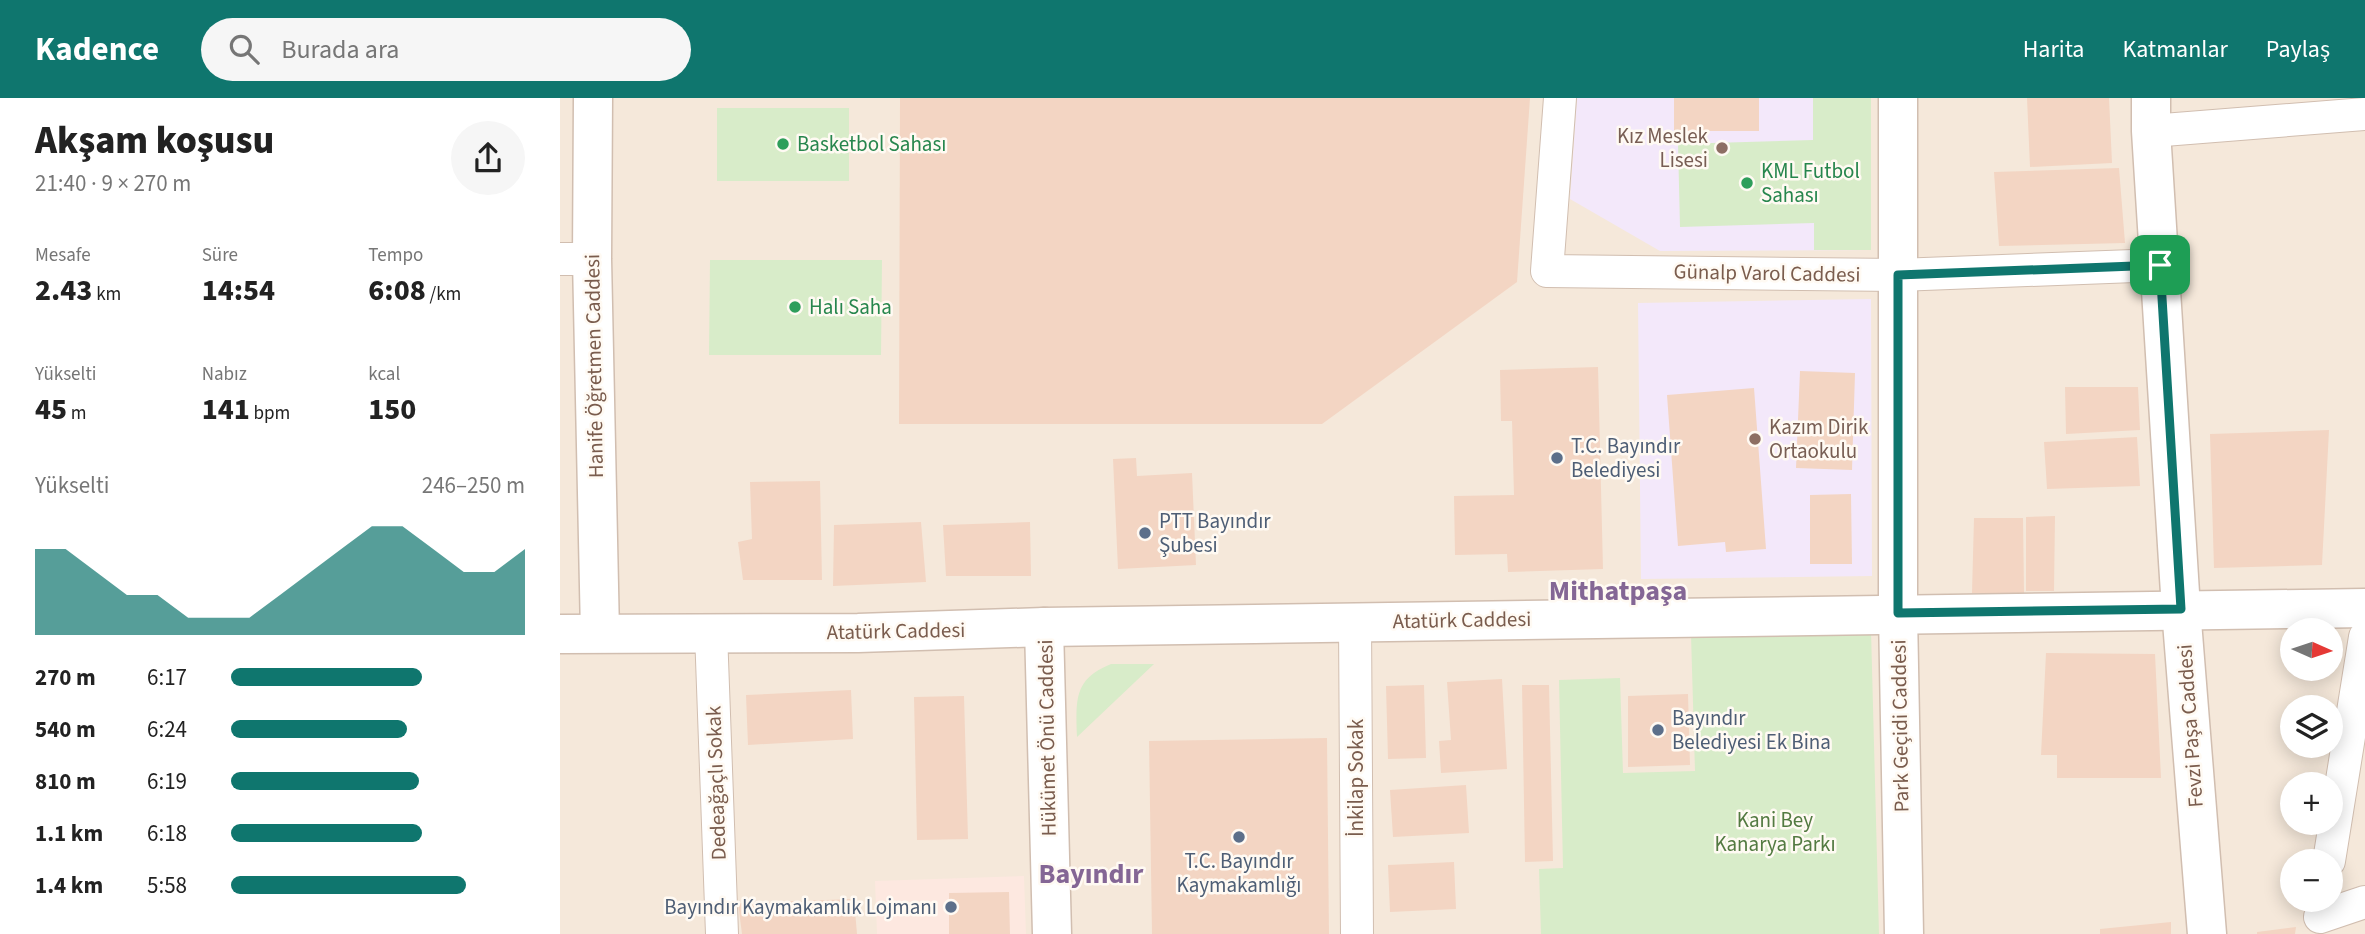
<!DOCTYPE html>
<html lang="tr">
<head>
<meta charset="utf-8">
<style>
  :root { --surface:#fff; --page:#f6f6f6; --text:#222; --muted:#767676; --accent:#0f766e }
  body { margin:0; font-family:"Source Sans 3",sans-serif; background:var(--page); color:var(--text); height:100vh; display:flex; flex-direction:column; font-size:26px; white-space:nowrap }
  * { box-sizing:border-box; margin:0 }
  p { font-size:23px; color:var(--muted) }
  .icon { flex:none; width:38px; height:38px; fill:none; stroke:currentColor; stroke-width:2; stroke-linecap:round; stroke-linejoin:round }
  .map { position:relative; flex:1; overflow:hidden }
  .sheet { display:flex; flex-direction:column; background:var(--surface); width:560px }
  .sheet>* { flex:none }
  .needle { width:46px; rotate:93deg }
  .buttons { position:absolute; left:1720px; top:520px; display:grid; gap:14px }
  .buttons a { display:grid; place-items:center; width:63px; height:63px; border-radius:50%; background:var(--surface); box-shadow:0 4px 18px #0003; font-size:35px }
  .pin { position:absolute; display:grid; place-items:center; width:60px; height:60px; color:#fff; margin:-30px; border-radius:14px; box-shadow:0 4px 10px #0006 }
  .round { display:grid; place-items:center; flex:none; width:74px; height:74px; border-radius:37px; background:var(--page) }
  .overview { display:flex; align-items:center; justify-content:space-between; height:119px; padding:0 35px }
  h1 { font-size:38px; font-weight:800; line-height:52px }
  .stats { display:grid; grid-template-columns:repeat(3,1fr); gap:10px; height:119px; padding:7px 35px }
  .stats div { display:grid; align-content:center }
  .stats b { font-size:30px; font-weight:800 }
  .stats small { font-size:19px; font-weight:400 }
  .stats p { font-size:19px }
  .chart { height:196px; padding:14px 35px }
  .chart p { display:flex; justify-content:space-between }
  .chart svg { width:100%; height:126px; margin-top:7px; fill:var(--accent); opacity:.7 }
  ul { padding:0 35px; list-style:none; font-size:23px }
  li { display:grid; grid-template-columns:112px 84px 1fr; align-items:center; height:52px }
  li i { height:18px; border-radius:9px; background:var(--accent) }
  header { display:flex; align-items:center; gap:42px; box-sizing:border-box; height:98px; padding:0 35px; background:var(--accent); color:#fff }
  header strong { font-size:33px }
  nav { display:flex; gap:38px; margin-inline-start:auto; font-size:24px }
  .search { width:490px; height:63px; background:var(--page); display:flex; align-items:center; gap:18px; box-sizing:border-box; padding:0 24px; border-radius:38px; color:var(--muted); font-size:26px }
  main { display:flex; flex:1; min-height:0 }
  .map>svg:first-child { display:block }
</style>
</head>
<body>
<header>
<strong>Kadence</strong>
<div class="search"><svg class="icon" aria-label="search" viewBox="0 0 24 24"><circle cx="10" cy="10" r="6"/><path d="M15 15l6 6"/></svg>Burada ara</div>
<nav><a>Harita</a><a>Katmanlar</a><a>Paylaş</a></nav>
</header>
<main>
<section class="sheet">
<div class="overview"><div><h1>Akşam koşusu</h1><p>21:40 · 9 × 270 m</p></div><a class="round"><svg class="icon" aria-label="share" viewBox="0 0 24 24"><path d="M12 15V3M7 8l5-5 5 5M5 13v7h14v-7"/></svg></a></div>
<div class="stats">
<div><p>Mesafe</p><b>2.43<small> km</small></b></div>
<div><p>Süre</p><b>14:54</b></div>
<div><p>Tempo</p><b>6:08<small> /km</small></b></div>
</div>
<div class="stats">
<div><p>Yükselti</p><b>45<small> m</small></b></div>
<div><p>Nabız</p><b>141<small> bpm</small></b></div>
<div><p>kcal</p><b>150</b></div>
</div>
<div class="chart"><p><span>Yükselti</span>246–250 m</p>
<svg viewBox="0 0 160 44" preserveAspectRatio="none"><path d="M0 44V14L10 14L20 22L30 30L40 30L50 38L60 38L70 38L80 30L90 22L100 14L110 6L120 6L130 14L140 22L150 22L160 14V44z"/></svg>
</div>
<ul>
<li><b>270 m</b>6:17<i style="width:65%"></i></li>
<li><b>540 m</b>6:24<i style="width:60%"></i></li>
<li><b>810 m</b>6:19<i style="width:64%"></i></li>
<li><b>1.1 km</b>6:18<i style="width:65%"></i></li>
<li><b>1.4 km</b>5:58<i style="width:80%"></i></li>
</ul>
</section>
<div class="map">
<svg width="1805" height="836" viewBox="0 0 1805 836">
  <rect width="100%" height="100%" fill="#fdf6ec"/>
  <path fill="#f5e8da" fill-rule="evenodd" d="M0,0h1805v836h-1805zM1732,532h39v38h-39zM1732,609h39v39h-39zM1732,686h39v38h-39zM1732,763h39v39h-39z"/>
  <polygon fill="#fde8e0" points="464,778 466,836 317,836 315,783"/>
  <g fill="#f3e8fa">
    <polygon points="1017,0 1311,0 1311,152 1100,153 1010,101"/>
    <polygon points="1311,201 1312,478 1081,481 1078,205"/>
  </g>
  <g fill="#d8ecc9">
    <polygon points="1253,0 1311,0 1311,152 1254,152 1254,125 1120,129 1118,46 1253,42"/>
    <rect x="157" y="10" width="132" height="73"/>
    <polygon points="150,162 322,162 321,257 149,257"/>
    <polygon points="1311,532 1319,836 981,836 979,771 1003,770 999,582 1060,580 1063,675 1135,673 1131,537"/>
    <path d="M551,566h43l-77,73c-1,-36 -4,-58 34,-73z"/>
  </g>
  <g fill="#f3d5c3">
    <polygon points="340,0 970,0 957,184 762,326 339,326"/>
    <rect x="1114" y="0" width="85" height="33"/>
    <polygon points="1467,0 1549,0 1552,65 1470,69"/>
    <polygon points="1559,70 1565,145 1439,148 1434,74"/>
    <polygon points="1038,269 1043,471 948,474 947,456 895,457 894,398 954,397 952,323 941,323 940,272"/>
    <polygon points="1240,273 1295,275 1292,372 1236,370"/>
    <polygon points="1505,289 1578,289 1580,332 1506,336"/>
    <polygon points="1194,290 1206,451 1166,454 1165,444 1118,448 1107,297"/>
    <polygon points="1769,332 1762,467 1654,470 1650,336"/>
    <polygon points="1577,339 1580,388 1487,391 1484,344"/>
    <polygon points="576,360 577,378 632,375 636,467 558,471 553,361"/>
    <polygon points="260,383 262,482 183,482 178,444 192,441 190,384"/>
    <polygon points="1291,396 1292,466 1250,466 1250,397"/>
    <polygon points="1495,418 1494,493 1466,493 1466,419"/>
    <polygon points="1414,420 1463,420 1464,495 1412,495"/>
    <polygon points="361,424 366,484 273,488 274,427"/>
    <polygon points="470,424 471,478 386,478 383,427"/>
    <polygon points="1486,555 1595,556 1601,680 1497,680 1497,657 1481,657"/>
    <polygon points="942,581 947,671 881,675 879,643 891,642 887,584"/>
    <polygon points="864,587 866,660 828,661 826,588"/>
    <polygon points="962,587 989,587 993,763 965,764"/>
    <polygon points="291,592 293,641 188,647 186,597"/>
    <polygon points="1128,596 1130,667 1068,669 1068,598"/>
    <polygon points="404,598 408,741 357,742 354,599"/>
    <polygon points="767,640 769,836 592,836 589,643"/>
    <polygon points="906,687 909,735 833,739 830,692"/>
    <polygon points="894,764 896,811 830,814 828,767"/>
    <polygon points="449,794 450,836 389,836 389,795"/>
    <polygon points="294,801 297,836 182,836 178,805"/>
    <polygon points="1611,824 1611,836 1540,836 1540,831"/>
    <polygon points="1736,829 1735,836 1697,836 1697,834"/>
  </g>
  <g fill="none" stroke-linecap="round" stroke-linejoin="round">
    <defs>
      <g id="minor">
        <polyline points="1000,0 987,173 1338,177 1600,167"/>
        <polyline points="1591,33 1805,16"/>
        <polyline points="0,161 32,161"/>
        <polyline points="795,524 797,836"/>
        <polyline points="151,534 162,836"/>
        <polyline points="1769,763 1805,539"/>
        <polyline points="1760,819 1805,804"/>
      </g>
      <g id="tertiary">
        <polyline points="33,0 32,161 40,535"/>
        <polyline points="1338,0 1338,515 1344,836"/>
        <polyline points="1591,0 1591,33 1621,511 1647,836"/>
        <polyline points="484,529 492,836"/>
        <polyline points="0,536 298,535 484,529 1805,510"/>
      </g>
    </defs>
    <use href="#minor" stroke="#d1beb0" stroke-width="34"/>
    <use href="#tertiary" stroke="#d1beb0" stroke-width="41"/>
    <use href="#minor" stroke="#fff" stroke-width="32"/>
    <use href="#tertiary" stroke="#fff" stroke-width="38"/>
  </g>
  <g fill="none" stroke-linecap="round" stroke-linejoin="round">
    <defs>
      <polygon id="route" points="1600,167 1621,511 1338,515 1338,177"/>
    </defs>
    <use href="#route" stroke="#fff" stroke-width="14"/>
    <use href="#route" stroke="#0f766e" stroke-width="9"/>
  </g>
  <g fill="#2e9e5b" stroke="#fffaf3" stroke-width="2.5">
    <circle cx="223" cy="46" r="7"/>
    <circle cx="1187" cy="85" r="7"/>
    <circle cx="235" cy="209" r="7"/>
  </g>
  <g fill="#8d6e63" stroke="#fffaf3" stroke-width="2.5">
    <circle cx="1162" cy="50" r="7"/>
    <circle cx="1195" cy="341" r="7"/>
  </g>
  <g fill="#5c6f8a" stroke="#fffaf3" stroke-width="2.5">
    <circle cx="997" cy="360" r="7"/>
    <circle cx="585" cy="435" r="7"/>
    <circle cx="1098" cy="632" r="7"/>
    <circle cx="679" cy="739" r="7"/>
    <circle cx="391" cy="809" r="7"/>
  </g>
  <g text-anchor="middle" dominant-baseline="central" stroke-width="5" stroke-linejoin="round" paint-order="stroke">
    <g font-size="21" fill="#785e54" stroke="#fffaf3" text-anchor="end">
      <text x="1148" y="38">Kız Meslek<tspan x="1148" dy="24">Lisesi</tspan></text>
      <text x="1209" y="329" text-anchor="start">Kazım Dirik<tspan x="1209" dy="24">Ortaokulu</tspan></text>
    </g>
    <g font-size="21" fill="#27864d" stroke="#fffaf3" text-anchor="start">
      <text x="237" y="46">Basketbol Sahası</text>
      <text x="1201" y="73">KML Futbol<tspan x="1201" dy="24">Sahası</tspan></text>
      <text x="249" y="209">Halı Saha</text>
    </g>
    <g font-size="21" fill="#7a5c4d" stroke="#fffaf3">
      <text transform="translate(1207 175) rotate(1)">Günalp Varol Caddesi</text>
      <text transform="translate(34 268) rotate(-91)">Hanife Öğretmen Caddesi</text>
      <text transform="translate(902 522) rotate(-1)">Atatürk Caddesi</text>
      <text transform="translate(336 533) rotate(-1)">Atatürk Caddesi</text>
      <text transform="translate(1340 628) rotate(-91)">Park Geçidi Caddesi</text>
      <text transform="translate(1630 628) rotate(-94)">Fevzi Paşa Caddesi</text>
      <text transform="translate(487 640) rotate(-91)">Hükümet Önü Caddesi</text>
      <text transform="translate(796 680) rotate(-90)">İnkilap Sokak</text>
      <text transform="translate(156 685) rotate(-92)">Dedeağaçlı Sokak</text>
    </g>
    <g font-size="21" fill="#4e5e75" stroke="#fffaf3" text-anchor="start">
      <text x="1011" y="348">T.C. Bayındır<tspan x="1011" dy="24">Belediyesi</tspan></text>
      <text x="599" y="423">PTT Bayındır<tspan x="599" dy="24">Şubesi</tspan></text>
      <text x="1112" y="620">Bayındır<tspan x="1112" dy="24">Belediyesi Ek Bina</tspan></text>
      <text x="679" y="763" text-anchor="middle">T.C. Bayındır<tspan x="679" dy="24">Kaymakamlığı</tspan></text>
      <text x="377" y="809" text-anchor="end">Bayındır Kaymakamlık Lojmanı</text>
    </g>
    <g font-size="21" fill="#537a41" stroke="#fffaf3">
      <text x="1215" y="722">Kani Bey<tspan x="1215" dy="24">Kanarya Parkı</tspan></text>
    </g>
    <g font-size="28" font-weight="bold" fill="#846695" stroke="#fffaf3">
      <text x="1058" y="493">Mithatpaşa</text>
      <text x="531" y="776">Bayındır</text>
    </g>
  </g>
</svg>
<div class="buttons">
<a><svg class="needle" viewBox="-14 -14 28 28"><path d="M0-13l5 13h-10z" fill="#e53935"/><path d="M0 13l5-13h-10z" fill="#767676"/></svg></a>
<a><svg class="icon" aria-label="layers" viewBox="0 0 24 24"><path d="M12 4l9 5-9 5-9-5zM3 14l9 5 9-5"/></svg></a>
<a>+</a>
<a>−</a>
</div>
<div class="pin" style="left:1600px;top:167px;background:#1e9e55"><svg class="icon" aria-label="arrive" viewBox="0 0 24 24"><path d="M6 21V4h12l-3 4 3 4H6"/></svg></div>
</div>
</main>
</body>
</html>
